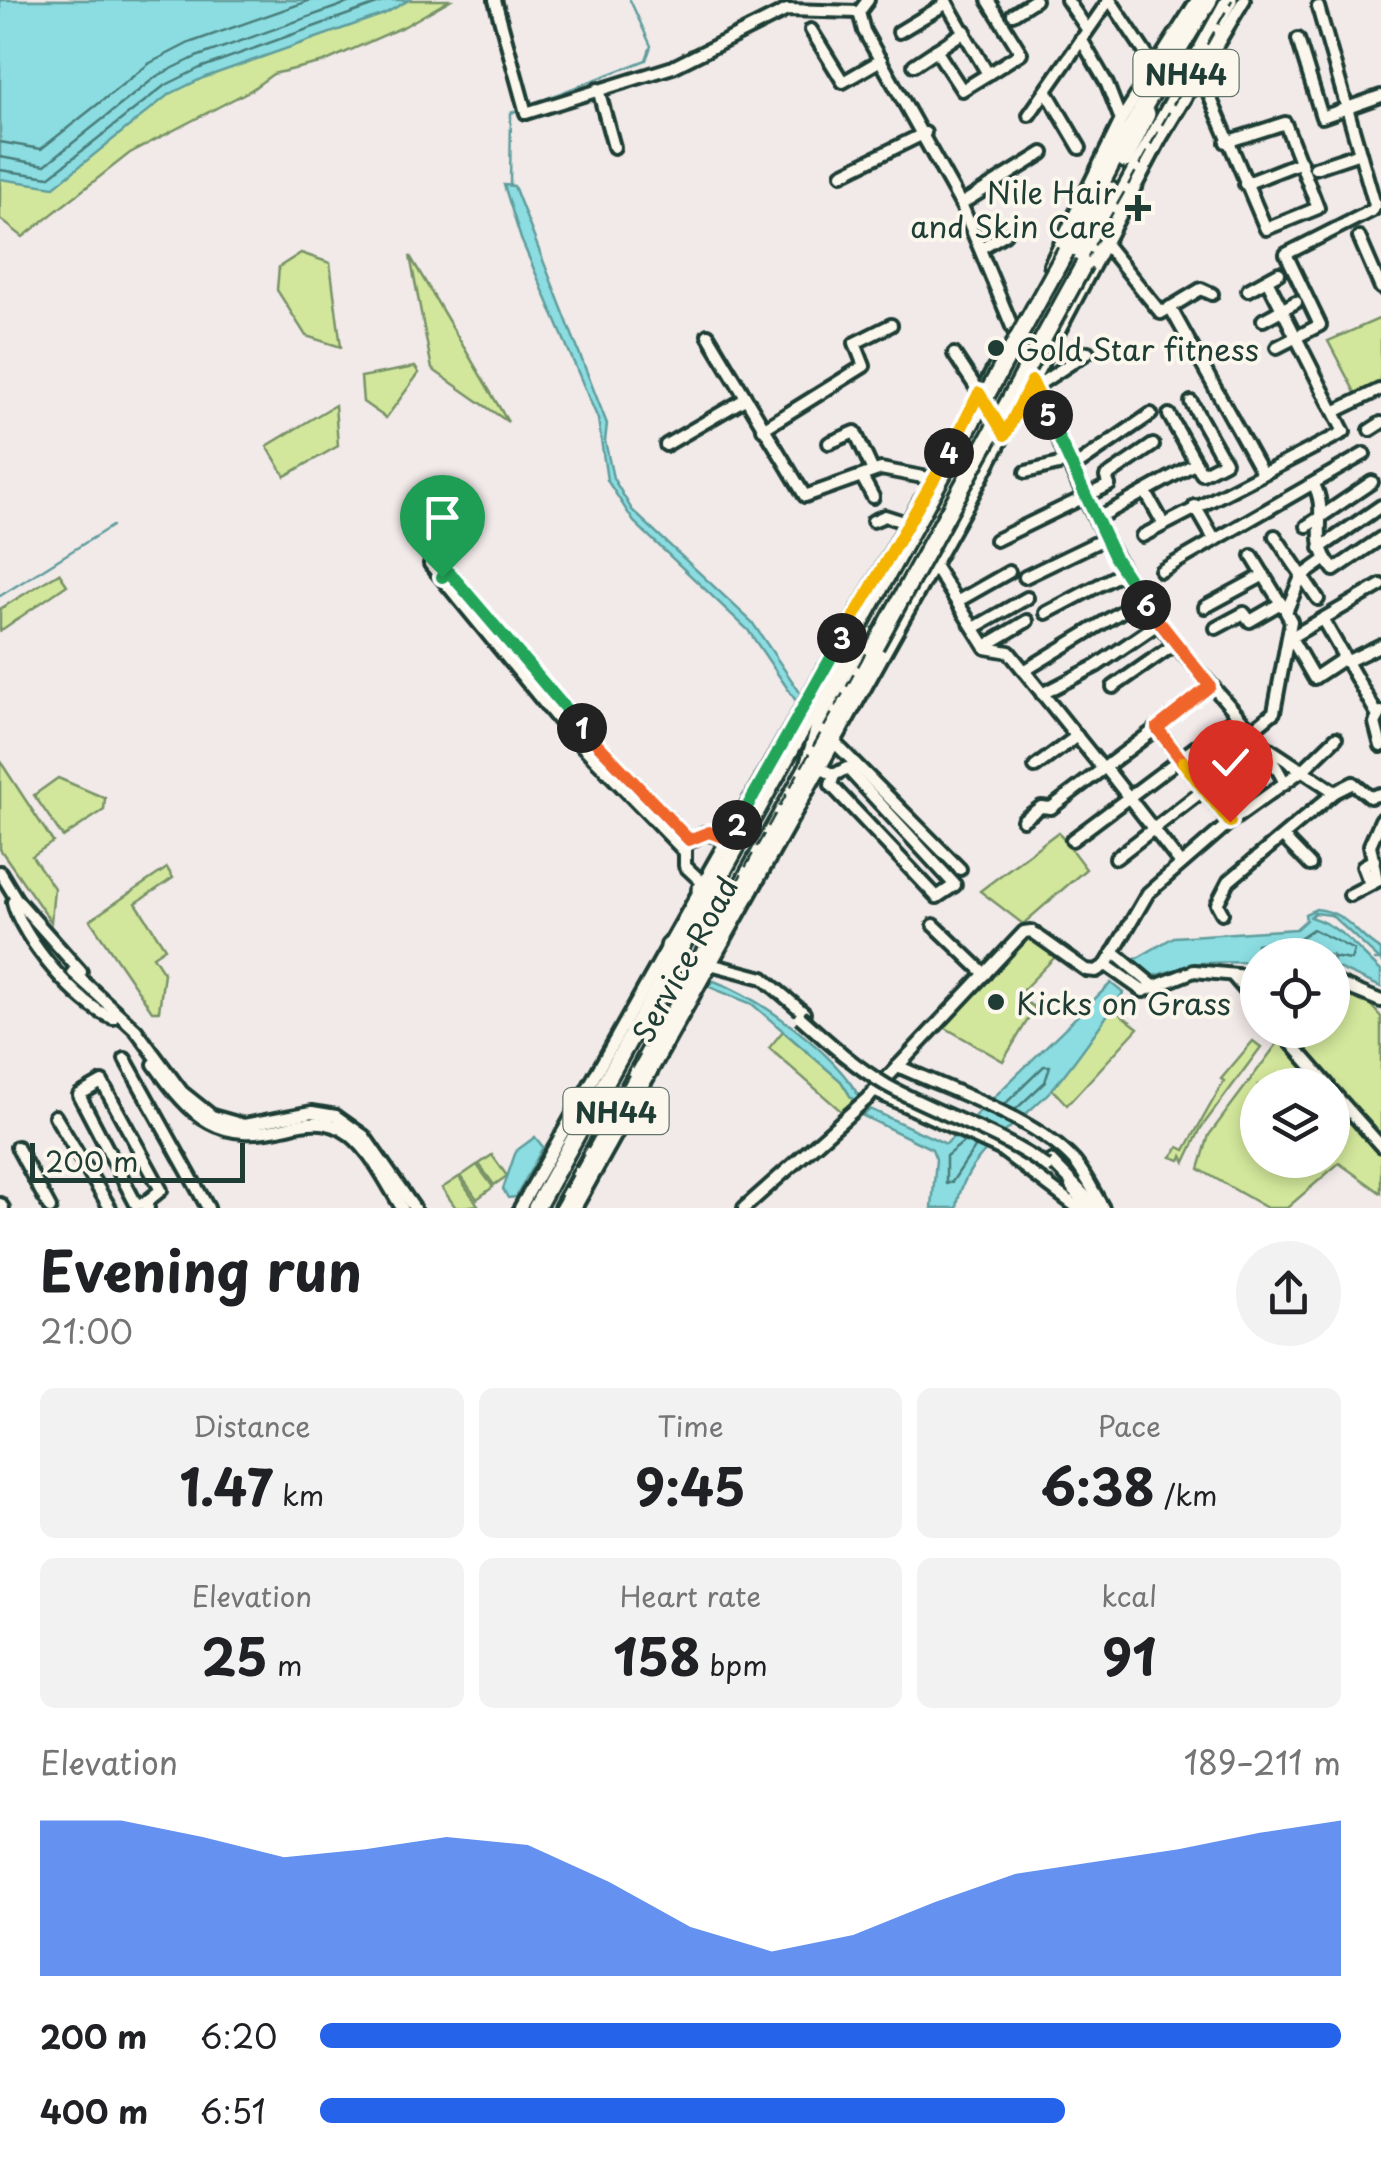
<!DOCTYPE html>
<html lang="en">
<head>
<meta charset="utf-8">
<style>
  :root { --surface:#fff; --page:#f2f2f2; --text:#202124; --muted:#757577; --accent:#2563eb }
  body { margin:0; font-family:"Playpen Sans",sans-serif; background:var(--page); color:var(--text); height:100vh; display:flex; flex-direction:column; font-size:38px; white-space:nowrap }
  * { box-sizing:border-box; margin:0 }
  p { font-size:32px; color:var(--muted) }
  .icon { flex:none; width:55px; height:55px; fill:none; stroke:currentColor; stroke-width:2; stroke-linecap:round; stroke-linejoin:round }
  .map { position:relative; height:1208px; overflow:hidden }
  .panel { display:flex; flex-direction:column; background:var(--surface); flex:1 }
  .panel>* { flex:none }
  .controls { position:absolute; left:1240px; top:938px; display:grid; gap:20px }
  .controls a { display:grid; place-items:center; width:110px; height:110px; border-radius:50%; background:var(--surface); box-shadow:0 5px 15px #0003; font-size:50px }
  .scale { position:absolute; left:30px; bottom:25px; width:215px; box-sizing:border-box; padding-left:10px; border:5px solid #1f3d34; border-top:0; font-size:28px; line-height:35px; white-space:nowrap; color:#1f3d34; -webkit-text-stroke:8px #fbf7ec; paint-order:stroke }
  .pin { position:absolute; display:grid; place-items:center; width:85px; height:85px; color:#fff; margin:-102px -42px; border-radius:50% 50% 50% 0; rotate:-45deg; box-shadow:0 0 10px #0007 }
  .pin .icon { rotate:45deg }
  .km { position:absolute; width:50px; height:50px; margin:-25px; border-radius:50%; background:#222; color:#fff; font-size:28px; line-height:50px; text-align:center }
  .round { display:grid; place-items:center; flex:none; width:105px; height:105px; border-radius:52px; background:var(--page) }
  .summary { display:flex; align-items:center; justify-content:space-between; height:170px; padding:0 40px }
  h1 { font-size:55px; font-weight:700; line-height:75px }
  .metrics { display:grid; grid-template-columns:repeat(3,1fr); gap:15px; height:170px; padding:10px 40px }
  .metrics div { display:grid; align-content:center; border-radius:15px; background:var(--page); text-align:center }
  .metrics b { font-size:50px; font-weight:700 }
  .metrics small { font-size:28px; font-weight:400 }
  .metrics p { font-size:28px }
  .chart { height:280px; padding:20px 40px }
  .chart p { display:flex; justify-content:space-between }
  .chart svg { width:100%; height:180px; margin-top:10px; fill:var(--accent); opacity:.7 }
  ul { padding:0 40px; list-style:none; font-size:32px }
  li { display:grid; grid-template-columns:160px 120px 1fr; align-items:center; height:75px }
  li i { height:25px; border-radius:12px; background:var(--accent) }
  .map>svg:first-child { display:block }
</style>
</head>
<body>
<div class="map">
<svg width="1381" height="1208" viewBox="0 0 1381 1208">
  <rect width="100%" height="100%" fill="#f2e9e9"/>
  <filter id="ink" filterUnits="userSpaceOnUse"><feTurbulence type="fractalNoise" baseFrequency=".01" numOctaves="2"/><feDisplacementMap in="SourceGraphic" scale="20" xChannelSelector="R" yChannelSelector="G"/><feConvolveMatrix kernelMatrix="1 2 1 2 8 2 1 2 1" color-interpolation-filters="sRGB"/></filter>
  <g filter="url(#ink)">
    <g fill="#d2e79b" stroke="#789268" stroke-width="2.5">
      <polygon points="0,0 450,0 405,26 324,62 273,74 251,90 130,153 23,237 0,219"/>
      <polygon points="301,253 330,263 341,347 306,336 277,290 279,267"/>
      <polygon points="410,256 508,422 432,369"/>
      <polygon points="1381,318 1381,387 1358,398 1328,341"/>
      <polygon points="415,367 419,373 386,418 363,402 361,377"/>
      <polygon points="335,405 338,446 285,476 267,446"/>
      <polygon points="59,573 67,585 0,631 0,609"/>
      <polygon points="0,761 53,842 32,856 54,888 51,922 0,849"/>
      <polygon points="58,778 105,798 104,810 63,837 34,795"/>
      <polygon points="1058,832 1086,869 1023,924 980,891"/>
      <polygon points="167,868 173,878 136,903 165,948 153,956 164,973 159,1011 152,1011 90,920"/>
      <polygon points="1027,934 1056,956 1017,996 1035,1008 1003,1061 944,1027"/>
      <polygon points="1333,992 1367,1001 1381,1017 1381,1141 1286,1030 1332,1030"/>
      <polygon points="1112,1008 1138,1028 1067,1105 1052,1089"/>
      <polygon points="783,1031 841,1081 854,1102 841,1111 769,1048"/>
      <polygon points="1280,1040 1320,1085 1258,1085 1258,1160 1332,1160 1333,1099 1381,1153 1381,1193 1339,1163 1287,1208 1267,1208 1199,1169 1209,1135"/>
      <polygon points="1253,1041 1261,1047 1201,1128 1185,1162 1182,1156 1180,1160 1171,1157 1179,1147 1185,1150 1224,1081 1221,1079"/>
      <polygon points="492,1155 507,1176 494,1185 479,1164"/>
      <polygon points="477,1165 493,1187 477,1199 461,1176"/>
      <polygon points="459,1177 478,1205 456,1208 442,1188"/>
    </g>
    <g fill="#8bdde2" stroke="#609d9c" stroke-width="2.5">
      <polygon points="0,0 409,0 384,14 203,78 168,95 54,187 0,179"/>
      <polygon points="504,185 514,186 607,424 605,441 613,478 632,510 752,622 801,694 796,701 748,630 634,522 607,480 598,419 521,239"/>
      <path d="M1316,909c32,3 40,27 65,41v11l-50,-46 -17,-2 -4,4c32,10 47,32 71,54v16l-48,-21 -1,-11h-74l-1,7 -57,1 -47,13 -19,-16 40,-23 122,-8 10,-9 -1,-6z"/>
      <path d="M714,981c48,18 120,71 146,117l-6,4 -13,-21 -89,-77 -45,-18z"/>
      <path d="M1111,983l12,10c-23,32 -45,66 -70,95 -34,38 -90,65 -96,120h-25l4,-49 -4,-10 -69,-33 7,-7 76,35z"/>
      <polygon points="535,1137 543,1147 516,1197 508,1198 503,1189 516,1151"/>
    </g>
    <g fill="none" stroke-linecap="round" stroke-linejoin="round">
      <g stroke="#4a7d7a" stroke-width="2.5">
        <polyline points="0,142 41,149 150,63 189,43 311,0"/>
        <polyline points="0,157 45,165 157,76 196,57 356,0"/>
        <polyline points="0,170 49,177 164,86 200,68 388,0"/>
        <polyline points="1263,955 1255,950 1257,944 1298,939 1313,929 1354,950 1351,960 1332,957"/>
        <polyline points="1004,1105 1044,1066 1050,1066 1045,1082 1015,1110"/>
        <polyline points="965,1141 946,1156 946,1184 952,1182 976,1146"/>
      </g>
      <g stroke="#609d9c" stroke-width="2.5">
        <polyline points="527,106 646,60 651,46 630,0"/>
        <polyline points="510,185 511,113 520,109"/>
        <polyline points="0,596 112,526"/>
        <polyline points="1375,960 1381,960"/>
      </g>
      <polyline stroke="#c8c7c5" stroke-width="10" stroke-dasharray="10 5" stroke-linecap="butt" points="52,958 71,976"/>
      <defs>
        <g id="minor">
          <polyline points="495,0 526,113 673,67 787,10 859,12"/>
          <polyline points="1067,0 1087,29"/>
          <polyline points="1110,0 1154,66"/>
          <polyline points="859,12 864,31 962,206 1018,341"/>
          <polyline points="859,12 868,0"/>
          <polyline points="1013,14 1035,0"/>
          <polyline points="811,30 843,82 881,60"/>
          <polyline points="899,32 947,3"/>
          <polyline points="1081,39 1107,84 1121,120"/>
          <polyline points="1298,39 1322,117 1381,96"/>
          <polyline points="936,50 962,90 988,74 945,0"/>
          <polyline points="914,65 965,31"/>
          <polyline points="988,74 1021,53 988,0"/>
          <polyline points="1199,78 1205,85 1266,229 1318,208 1285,123 1226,142"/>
          <polyline points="598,89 614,147"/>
          <polyline points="1047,92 1080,148"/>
          <polyline points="1029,115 1109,0"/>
          <polyline points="1315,168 1360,153"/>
          <polyline points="842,174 925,133"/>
          <polyline points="1245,184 1301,162"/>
          <polyline points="961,204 1043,153"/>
          <polyline points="1359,237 1381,288"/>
          <polyline points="1106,245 1161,313 1201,289 1212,294"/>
          <polyline points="981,248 1005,234"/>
          <polyline points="1050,265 1121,120 1197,0"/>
          <polyline points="1248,290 1279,273"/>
          <polyline points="1170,307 1261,471"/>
          <polyline points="1263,320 1296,302"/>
          <polyline points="708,335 805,496 881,469 933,479"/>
          <polyline points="1277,347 1320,325 1286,254 1373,210 1375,205 1318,7"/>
          <polyline points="954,354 981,395"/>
          <path d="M1032,380c35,81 72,168 124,240 41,56 97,101 129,163"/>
          <polyline points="1035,387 1088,352"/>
          <polyline points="974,406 994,368"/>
          <polyline points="1336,411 1379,390"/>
          <polyline points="1169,415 1202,474 1225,462 1191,402"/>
          <polyline points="763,429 864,366 855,343 891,325"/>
          <polyline points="1370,430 1381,423"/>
          <polyline points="829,443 855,432 873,471"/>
          <polyline points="666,445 745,399"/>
          <polyline points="1074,467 1151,414"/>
          <polyline points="1026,472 1071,461"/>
          <polyline points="862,477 873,497"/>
          <polyline points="1146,493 1163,523"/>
          <polyline points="1195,506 1214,539"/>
          <polyline points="1098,518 1196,463"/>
          <polyline points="873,521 885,516 907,523"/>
          <polyline points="1307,526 1372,482"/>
          <polyline points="1142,536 1344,432 1267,280"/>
          <polyline points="1275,536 1318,599"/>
          <polyline points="996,540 1109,485 1106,477 1153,445"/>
          <polyline points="1320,548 1381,506"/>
          <polyline points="1252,556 1283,607"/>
          <polyline points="1326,559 1334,570 1381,538"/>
          <polyline points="933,564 986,648 1009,652 1103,769"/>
          <polyline points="1161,571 1364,454"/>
          <polyline points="1025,577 1106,538"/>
          <polyline points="958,601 1009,572"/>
          <polyline points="1205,607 1264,575"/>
          <polyline points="1046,613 1124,572"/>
          <polyline points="1323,620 1377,714"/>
          <polyline points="974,628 1027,598"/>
          <polyline points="1216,628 1244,613 1250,621 1281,603"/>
          <polyline points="1291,638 1314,678 1344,658"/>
          <polyline points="1288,639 1381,585"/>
          <polyline points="985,646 1027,621"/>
          <polyline points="1346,662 1381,645"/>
          <polyline points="1024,671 1142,599"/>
          <polyline points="1210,686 1157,728 1230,822"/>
          <polyline points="1113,687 1175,644"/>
          <polyline points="1042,694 1096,666 1159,623"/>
          <polyline points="1381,712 1375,723 1381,746"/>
          <path d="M1251,731l23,-19 17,-91 -5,-9 15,-35 25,-18c-14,-25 2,-49 -12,-74"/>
          <polyline points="834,742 960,869"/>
          <polyline points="1268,748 1335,792 1353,783 1370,797 1381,794"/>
          <polyline points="1035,767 1077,736"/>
          <polyline points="1105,767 1180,863"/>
          <polyline points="805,768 817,725 1023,354"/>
          <polyline points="820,768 834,775 831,785 937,897 955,885 847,768 834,775"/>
          <polyline points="1023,820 1041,807 1051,808 1157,728"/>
          <polyline points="1283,837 1310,865"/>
          <polyline points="1072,840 1237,716"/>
          <polyline points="684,851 564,727 430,564 437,560 449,572 561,706 689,840"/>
          <polyline points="1116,858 1263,744"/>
          <polyline points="709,871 921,499"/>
          <polyline points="0,872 20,905"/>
          <polyline points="703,883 685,866 685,845 704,833 729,839"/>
          <polyline points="1370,884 1363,866 1374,860"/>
          <polyline points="1350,895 1377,881 1370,845 1381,820"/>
          <polyline points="17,900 81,972"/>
          <path d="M13,902c8,35 66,105 100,116"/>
          <polyline points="1222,913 1217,904 1229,881 1335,792"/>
          <polyline points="934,925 985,974"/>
          <polyline points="1113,952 1156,988"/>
          <polyline points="710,964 763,978 804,1013"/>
          <polyline points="1106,965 1148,893 1230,822 1304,769 1336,738"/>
          <polyline points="1106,965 1143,991 1194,971 1258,977"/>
          <polyline points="73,972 136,1030 182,1092 212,1116 244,1125 312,1112 336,1116 364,1136 414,1208"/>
          <polyline points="1233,976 1258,1005"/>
          <polyline points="1332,981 1381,1001"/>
          <polyline points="1280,1030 1328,1085"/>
          <polyline points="125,1059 208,1208"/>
          <path d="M154,1064c39,55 64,80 134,63 17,-5 37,-7 53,2 27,14 45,54 61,79"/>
          <path d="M898,1066c53,25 138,52 177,96 11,13 19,31 28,46"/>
          <polyline points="874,1091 1000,1149 1078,1208"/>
          <polyline points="1332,1091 1381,1146"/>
          <polyline points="55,1116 110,1208"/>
          <polyline points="17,1147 50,1208"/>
          <polyline points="1051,1161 1096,1207"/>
          <polyline points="1071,1186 1087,1208"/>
          <polyline points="145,1203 136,1204 79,1095 102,1082 161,1190 145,1203 148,1208"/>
          <polyline points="0,1204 3,1208"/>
          <polyline points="520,1208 702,886"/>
          <polyline points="575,1208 971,498 1161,138 1244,0"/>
          <polyline points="744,1208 869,1097 1024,932 1031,931 1086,970 1096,971 1106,965"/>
        </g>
        <g id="highway">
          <polyline points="1125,160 1147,114"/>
          <polyline points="1066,251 1126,136 1209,0"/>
          <polyline points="1084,264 1229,0"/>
          <polyline points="1023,354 1110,190"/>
          <polyline points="700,890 720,866"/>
          <polyline points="669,946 670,972"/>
          <polyline points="536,1208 853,637"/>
          <polyline points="562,1208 875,646"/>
        </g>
      </defs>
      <use href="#minor" stroke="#1f3d34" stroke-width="18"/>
      <use href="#highway" stroke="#1f3d34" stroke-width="22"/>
      <use href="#minor" stroke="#fbf7ec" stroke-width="10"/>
      <use href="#highway" stroke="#fbf7ec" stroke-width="15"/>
      <polyline stroke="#1f3d34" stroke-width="2.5" stroke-dasharray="15 8" stroke-linecap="butt" points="554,1208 1232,0"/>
      <defs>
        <path id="minor-bridge" d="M800,1017c28,25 54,49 86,68 54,30 111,46 161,82"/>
        <g id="highway-bridge">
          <polyline points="853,637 1066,251"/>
          <polyline points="875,646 1084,264"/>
        </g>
      </defs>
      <use href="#minor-bridge" stroke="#1f3d34" stroke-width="18" stroke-linecap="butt"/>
      <use href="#highway-bridge" stroke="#1f3d34" stroke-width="22" stroke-linecap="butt"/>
      <use href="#minor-bridge" stroke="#fbf7ec" stroke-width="10"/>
      <use href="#highway-bridge" stroke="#fbf7ec" stroke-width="15"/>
    </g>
  </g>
  <g fill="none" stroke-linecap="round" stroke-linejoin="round" filter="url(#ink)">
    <defs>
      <polyline id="split-1" points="442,577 449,572 582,728"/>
      <polyline id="split-2" points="582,728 689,840 709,832 729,839 737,825"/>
      <polyline id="split-3" points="737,825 842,638"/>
      <polyline id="split-4" points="842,638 949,453"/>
      <polyline id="split-5" points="949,453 979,393 1005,435 1032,381 1048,415"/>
      <polyline id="split-6" points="1048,415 1115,558 1146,605"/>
      <polyline id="split-7" points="1146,605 1210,686 1157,728 1183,762"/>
      <polyline id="split-8" points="1183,762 1230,822"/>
    </defs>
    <use href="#split-1" stroke="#fff" stroke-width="20"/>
    <use href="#split-2" stroke="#fff" stroke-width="20"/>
    <use href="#split-3" stroke="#fff" stroke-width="20"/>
    <use href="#split-4" stroke="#fff" stroke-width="20"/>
    <use href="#split-5" stroke="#fff" stroke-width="20"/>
    <use href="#split-6" stroke="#fff" stroke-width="20"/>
    <use href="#split-7" stroke="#fff" stroke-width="20"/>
    <use href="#split-8" stroke="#fff" stroke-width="20"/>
    <use href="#split-1" stroke="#22a559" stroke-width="12"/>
    <use href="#split-2" stroke="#f0652b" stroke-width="12"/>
    <use href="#split-3" stroke="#22a559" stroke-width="12"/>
    <use href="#split-4" stroke="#f5b400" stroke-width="12"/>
    <use href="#split-5" stroke="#f5b400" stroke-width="12"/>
    <use href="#split-6" stroke="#22a559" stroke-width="12"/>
    <use href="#split-7" stroke="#f0652b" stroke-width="12"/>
    <use href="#split-8" stroke="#f5b400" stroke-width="12"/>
  </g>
  <g fill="#1f3d34" stroke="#fbf7ec" stroke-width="4">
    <path d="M1133 193h10v10h10v10h-10v10h-10v-10h-10v-10h10z"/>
    <circle cx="996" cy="348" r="10"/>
    <circle cx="996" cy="1002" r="10"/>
  </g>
  <g text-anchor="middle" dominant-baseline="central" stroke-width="8" stroke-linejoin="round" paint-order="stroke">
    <g fill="#fbf7ec" stroke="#61756b" stroke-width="2.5">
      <rect x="1133.5" y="50" width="105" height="46" rx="8"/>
      <rect x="563.5" y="1088" width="105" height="46" rx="8"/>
    </g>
    <g font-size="28" font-weight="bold" fill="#1f3d34">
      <text x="1186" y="73">NH44</text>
      <text x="616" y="1111">NH44</text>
    </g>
    <g font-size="30" fill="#1f3d34" stroke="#fbf7ec" text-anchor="start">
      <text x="1116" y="191" text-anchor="end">Nile Hair<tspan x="1116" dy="34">and Skin Care</tspan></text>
      <text x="1016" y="348">Gold Star fitness</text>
      <text x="1016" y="1002">Kicks on Grass</text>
    </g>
    <g font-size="30" fill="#1f3d34" stroke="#fbf7ec">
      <text transform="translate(684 959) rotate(-61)">Service Road</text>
    </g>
  </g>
</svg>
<div class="controls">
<a><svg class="icon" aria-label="locate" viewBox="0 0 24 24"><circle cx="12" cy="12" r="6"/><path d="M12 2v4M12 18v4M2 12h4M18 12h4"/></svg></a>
<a><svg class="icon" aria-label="layers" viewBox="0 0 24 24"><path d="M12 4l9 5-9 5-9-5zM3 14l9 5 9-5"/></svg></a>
</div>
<div class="scale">200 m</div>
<div class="pin" style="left:442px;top:577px;background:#1e9e55"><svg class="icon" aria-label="arrive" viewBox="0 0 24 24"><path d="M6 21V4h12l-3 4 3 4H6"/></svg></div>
<div class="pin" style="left:1230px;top:822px;background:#d93025"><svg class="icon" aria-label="check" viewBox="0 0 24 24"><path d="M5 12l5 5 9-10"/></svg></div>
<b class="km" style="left:582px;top:728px">1</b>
<b class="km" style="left:737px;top:825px">2</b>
<b class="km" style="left:842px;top:638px">3</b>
<b class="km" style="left:949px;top:453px">4</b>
<b class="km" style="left:1048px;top:415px">5</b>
<b class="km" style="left:1146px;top:605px">6</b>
</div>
<section class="panel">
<div class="summary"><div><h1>Evening run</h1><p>21:00</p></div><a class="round"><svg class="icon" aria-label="share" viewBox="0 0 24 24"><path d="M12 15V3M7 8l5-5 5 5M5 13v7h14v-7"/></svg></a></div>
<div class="metrics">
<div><p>Distance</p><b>1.47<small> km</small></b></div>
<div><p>Time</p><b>9:45</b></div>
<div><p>Pace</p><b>6:38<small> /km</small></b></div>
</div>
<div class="metrics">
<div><p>Elevation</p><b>25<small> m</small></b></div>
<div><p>Heart rate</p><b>158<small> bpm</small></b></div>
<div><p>kcal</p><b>91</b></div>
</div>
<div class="chart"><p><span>Elevation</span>189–211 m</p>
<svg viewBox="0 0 160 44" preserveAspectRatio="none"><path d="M0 44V6L10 6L20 10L30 15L40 13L50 10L60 12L70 21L80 32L90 38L100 34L110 26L120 19L130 16L140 13L150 9L160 6V44z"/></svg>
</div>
<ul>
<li><b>200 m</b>6:20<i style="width:100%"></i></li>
<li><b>400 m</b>6:51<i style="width:73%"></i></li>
</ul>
</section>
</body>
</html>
